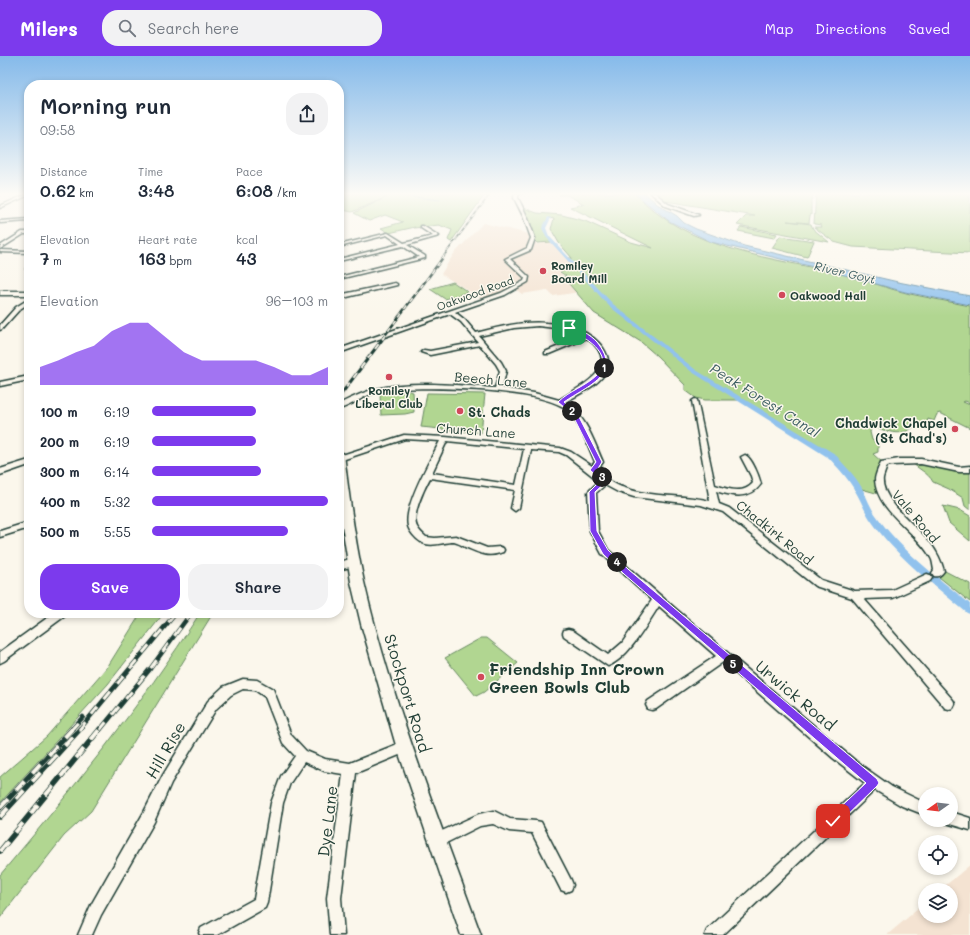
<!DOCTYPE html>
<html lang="en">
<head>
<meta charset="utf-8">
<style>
  :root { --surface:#fff; --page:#f2f2f3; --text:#1f2937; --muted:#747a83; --accent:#7c3aed }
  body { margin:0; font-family:Mali,sans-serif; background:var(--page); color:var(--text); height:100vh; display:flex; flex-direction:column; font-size:15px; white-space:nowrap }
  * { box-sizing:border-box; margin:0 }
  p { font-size:13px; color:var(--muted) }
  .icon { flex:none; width:22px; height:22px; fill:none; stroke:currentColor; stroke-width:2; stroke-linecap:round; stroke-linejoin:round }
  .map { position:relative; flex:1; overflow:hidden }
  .panel { position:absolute; left:24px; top:24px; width:320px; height:538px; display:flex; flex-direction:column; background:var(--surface); border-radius:16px; box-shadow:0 2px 6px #0003 }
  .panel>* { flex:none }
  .needle { width:26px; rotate:256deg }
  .fabs { position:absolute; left:918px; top:731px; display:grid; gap:8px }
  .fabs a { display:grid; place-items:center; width:40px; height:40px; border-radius:50%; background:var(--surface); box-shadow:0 2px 6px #0003; font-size:20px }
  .pin { position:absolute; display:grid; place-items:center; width:34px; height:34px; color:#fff; margin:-17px; border-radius:8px; box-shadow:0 2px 6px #0006 }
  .km { position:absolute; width:20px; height:20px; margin:-10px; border-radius:50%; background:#222; color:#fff; font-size:11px; line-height:20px; text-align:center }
  .round { display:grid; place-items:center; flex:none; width:42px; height:42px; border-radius:16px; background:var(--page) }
  .overview { display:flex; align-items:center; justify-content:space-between; height:68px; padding:0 16px }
  h1 { font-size:22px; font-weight:600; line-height:30px }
  .stats { display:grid; grid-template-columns:repeat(3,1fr); gap:6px; height:68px; padding:4px 16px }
  .stats div { display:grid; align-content:center }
  .stats b { font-size:17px; font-weight:600 }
  .stats small { font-size:11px; font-weight:400 }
  .stats p { font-size:11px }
  .chart { height:112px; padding:8px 16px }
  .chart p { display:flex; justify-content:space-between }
  .chart svg { width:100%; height:72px; margin-top:4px; fill:var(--accent); opacity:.7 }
  .action { display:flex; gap:8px; margin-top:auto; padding:8px 16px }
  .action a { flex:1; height:46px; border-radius:16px; background:var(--accent); color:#fff; font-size:16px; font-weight:600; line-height:46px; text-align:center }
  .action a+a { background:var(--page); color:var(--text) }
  ul { padding:0 16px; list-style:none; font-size:13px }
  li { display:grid; grid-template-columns:64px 48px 1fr; align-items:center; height:30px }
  li i { height:10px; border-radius:5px; background:var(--accent) }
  header { display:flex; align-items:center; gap:24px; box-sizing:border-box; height:56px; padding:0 20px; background:var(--accent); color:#fff }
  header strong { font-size:19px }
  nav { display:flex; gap:22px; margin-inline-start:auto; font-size:14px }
  .search { width:280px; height:36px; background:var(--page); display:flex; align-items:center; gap:10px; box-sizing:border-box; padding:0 14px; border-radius:16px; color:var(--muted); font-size:15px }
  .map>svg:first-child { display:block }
</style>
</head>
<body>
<header>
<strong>Milers</strong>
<div class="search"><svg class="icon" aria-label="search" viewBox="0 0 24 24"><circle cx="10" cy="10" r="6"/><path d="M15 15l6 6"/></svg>Search here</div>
<nav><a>Map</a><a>Directions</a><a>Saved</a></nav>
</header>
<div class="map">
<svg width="970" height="879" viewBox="0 0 970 879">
  <rect width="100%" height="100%" fill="#fbf7ec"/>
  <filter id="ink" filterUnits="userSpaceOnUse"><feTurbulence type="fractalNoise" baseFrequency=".025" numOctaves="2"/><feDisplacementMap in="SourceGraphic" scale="8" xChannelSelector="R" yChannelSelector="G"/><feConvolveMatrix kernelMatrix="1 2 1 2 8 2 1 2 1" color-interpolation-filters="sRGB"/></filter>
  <g filter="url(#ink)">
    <g fill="#f4e3d2">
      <polygon points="483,167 529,178 537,188 551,186 575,210 567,211 565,214 559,216 580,236 553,240 547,234 522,238 514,232 484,244 441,218 453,199"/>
      <polygon points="970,809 970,879 887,879 925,847 925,860 951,860 951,834 940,834"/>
    </g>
    <g fill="#b1d691" stroke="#688a62">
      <polygon points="339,137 403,137 407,140 405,137 486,137 451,186 448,184 452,174 439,169 414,172 415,171 389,177 381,172 403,166 385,159 369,165 354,157 387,141 352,156 339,153"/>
      <path d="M563,137h72c53,59 139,64 211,82 22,6 43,14 64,19 20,4 40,8 60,12v97l-5,-2 -2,1 7,3v23l-30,-15 -3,1 -3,7 -6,-2 -3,8 -9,-2c-14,13 -27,7 -44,1l-2,6 2,8 6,4v8l-5,2 11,10 -4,6 3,25 -25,-7 -26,-32 -23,-15 -70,-41h-34l-9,-2 -11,-8v-5l-28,-29 -16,-14 -47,-29 -31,-36 3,-1 -6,-4 14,-6 -8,-8h6l-13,-15 -8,-14 3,-10 -5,-1 -5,10 7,14 -14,1 -4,-5 -12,-31 16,6 25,2 23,6 46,21 22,6 -83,-41 14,-3 -17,-9h-8z"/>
      <polygon points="657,137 813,137 812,143 811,143 811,159 810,159 809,167 787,165 811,168 813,173 829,186 737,169 746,160 755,160 666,145"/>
      <polygon points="816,137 970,137 970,197 853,191 834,186 814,171 822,171 821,169 814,168"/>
      <polygon points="741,171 777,178 774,182 738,175"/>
      <polygon points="780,180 814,185 807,201 772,192"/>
      <polygon points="453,226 468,236 445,243 430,233"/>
      <polygon points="409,335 413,336 414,356 405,358 381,359 380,337"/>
      <polygon points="427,337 485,338 481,377 421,371"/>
      <path d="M909,404l61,9v41l-5,-4 -2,-8 -14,-9 -16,-7c-5,-10 -16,-13 -24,-22z"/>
      <polygon points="943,450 960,454 970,460 970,485 949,467"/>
      <polygon points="943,514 970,528 970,546 939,521"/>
      <polygon points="141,557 164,557 108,628 0,747 0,721 47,680 108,610"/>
      <path d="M200,557h13l-122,198 -27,25 -64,82v-43c71,-84 141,-169 200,-262z"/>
      <polygon points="481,582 487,582 518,607 484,636 476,640 445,602"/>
    </g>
    <polygon fill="#91c2ed" stroke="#638da3" points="634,137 645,137 657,148 677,160 684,167 696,173 744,190 898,226 970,240 970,249 905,236 830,215 711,186 669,165"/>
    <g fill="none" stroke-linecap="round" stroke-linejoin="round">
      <polyline stroke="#638da3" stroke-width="1" points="404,137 406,140 440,144"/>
      <path fill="#91c2ed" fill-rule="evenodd" d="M548,161l3,1 -5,10 3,8 64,68 83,66 139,84c9,11 20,21 27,34 5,9 8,19 14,27 23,34 63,63 94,89v10l-3,-1c-34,-29 -72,-57 -97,-94 -6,-9 -10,-21 -16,-30 -7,-12 -16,-21 -25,-31l-137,-86 -83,-66 -63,-69 -4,-9z"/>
      <defs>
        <g id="minor">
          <polygon points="29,137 29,139 0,152 0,150"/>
          <path d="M517,137h5l-4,2v3l9,18 8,22 -4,12 -21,9 19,18 -1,5 -23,13 -50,17 10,8 11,13c23,-6 46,-12 70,-10 21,1 44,7 57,25 4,6 7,14 4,21 -6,16 -29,25 -43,34 21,10 30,39 39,59l-6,8c8,8 17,15 28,18 27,10 57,6 85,13l-18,-100 3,-2 2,1 18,85c13,4 28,10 38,-2l-2,-7 -10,-19 4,-2c7,3 14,21 16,29 -11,16 -29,12 -45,7l3,13 10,4 92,72 34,11 37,-1 35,-16 3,1 2,3 -2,3 -37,17 -29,1 89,101 2,4 -2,4 -4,1 -4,-1 -93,-110 -37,-12 -92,-74 -22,-7 -67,-8 -16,-5 -13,-7 -9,8 2,38 10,19 69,60 181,153 34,24 33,16v12l-23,-9 -27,-16 -152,145h-18l2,-5 158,-147 -32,-25 -110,-96 -67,47 -4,1 -4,-1 -2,-4 2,-4 68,-45 -57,-50c-12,18 -30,52 -51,60l-44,-30 -1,-3 1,-3 4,-1 4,1 36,25 14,-12 30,-43 -50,-46 -12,-23 -2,-39 11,-11 -33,-26 -7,-3 -28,-2 -12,58 -4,3 -4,-3 4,-18 -85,-12c-6,11 -19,38 -13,49 2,4 6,7 9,10l9,1 21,-2 31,12 13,-1 3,1 1,2 -1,2c-16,6 -23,1 -38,-5 -3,-2 -7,-4 -11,-5 -10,0 -24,6 -33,0 -5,-3 -12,-11 -13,-16 -5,-20 23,-67 32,-85l-35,-2 -66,22v-5l65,-21 41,2 115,11 11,4 21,14 3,-4c-7,-16 -15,-42 -29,-53 -26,-21 -151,-24 -185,-18 -16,3 -27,14 -42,18v-5c12,-6 24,-12 37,-15 34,-9 84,-4 119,-1l5,-17 -4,-7 -16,-19 -50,10 -9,-3 3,-2 6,1 48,-9 -17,-20 -11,-8 -111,39v-4l162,-56 23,-12 1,-3 -20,-19 22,-11 4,-10 -8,-22 -9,-18v-3zM538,270l26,3 19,7 -38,16v2h4l38,-16c38,29 -5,47 -28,62l-25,-7 -32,-5 4,-17 -5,-9 -22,-26 35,-8zM447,385l77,8 -8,36 -84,-12z"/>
          <polygon points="651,137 655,137 668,148 699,159 694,160 666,150"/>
          <polygon points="29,163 29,165 0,167 0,165"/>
          <polygon points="421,170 423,170 439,180 407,189 425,200 425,202 339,223 339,221 419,201 403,190 339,205 339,203 400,188 387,179 339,191 339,189 388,177 404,187 433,180 421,172"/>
          <polygon points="22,176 29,176 29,178 24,178 0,193 0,190"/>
          <polygon points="0,194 29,195 29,197 0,196"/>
          <polygon points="27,211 29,211 29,214 26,213"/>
          <polygon points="395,227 397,228 397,229 339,243 339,239"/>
          <polygon points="29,243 29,247 20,253 2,273 0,274 0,269 16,251"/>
          <polygon points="29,320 29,324 0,330 0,326"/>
          <path d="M899,403h22l38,8 11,-1v6h-11l-38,-8 -30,1 -4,1c-1,3 -3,8 -4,12 -3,22 35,49 47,65 7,9 11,17 14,28 -3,4 -5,6 -10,5l-2,-3 2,-3c-1,-4 -1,-9 -3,-12 -14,-27 -54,-46 -56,-78 0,-5 4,-13 6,-18z"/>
          <polygon points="29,404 29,409 0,419 0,413"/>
          <polygon points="29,466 29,472 0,481 0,475"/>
          <polygon points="354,502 357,503 358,506 357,509 339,514 339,506"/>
          <polygon points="54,557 67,557 65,560 4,605 0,607 0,596"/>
          <polygon points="243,623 257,624 273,633 291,679 306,695 325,703 350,707 405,685 409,687 411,691 409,695 356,717 341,842 344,879 330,879 327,842 343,718 324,715 304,706 290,727 283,747 267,847 265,852 217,879 200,879 199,877 201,872 254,843 271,747 281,720 295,700 283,687 265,641 255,634 243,633 231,639 216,653 171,727 154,766 101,859 92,879 78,879 91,849 144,756 163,719 208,645 223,631"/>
          <polygon points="494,755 510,763 536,765 541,766 571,824 573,829 571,834 566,836 561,834 532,777 509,775 493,768 480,770 438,791 433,789 431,784 433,779 479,758"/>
          <polygon points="951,756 970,762 970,774 946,767 945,764 951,764"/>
        </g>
        <rect id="tertiary" x="0" y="235" width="29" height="4"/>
        <path id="secondary" d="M339,395l5,3c5,43 11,86 20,128 28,121 75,237 117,353h-20l-66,-193 -34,-118 -10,-42 -10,-63z"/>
      </defs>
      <use href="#minor" stroke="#1f3d34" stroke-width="3"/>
      <use href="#tertiary" stroke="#1f3d34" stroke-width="3"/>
      <use href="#secondary" stroke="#1f3d34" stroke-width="3"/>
      <use href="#minor" fill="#fbf7ec" fill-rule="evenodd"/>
      <use href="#tertiary" fill="#fbf7ec" fill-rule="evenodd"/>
      <use href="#secondary" fill="#fbf7ec" fill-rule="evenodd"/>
      <defs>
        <polyline id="rail-far4" points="443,201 491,137"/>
        <polyline id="rail-far3" points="383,282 444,200"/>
        <polyline id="rail-far2" points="339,341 384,281"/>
        <g id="rail-far1">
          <polyline points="71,674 83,661"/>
          <polyline points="79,674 176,557"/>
          <polyline points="100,674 150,613 191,557"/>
        </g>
        <g id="rail">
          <polyline points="0,752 72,673"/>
          <polyline points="0,761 80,673"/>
          <polyline points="0,795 100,673"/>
        </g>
      </defs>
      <use href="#rail-far4" stroke="#1f3d34" stroke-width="1.5"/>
      <use href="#rail-far3" stroke="#1f3d34" stroke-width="2.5"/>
      <use href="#rail-far2" stroke="#1f3d34" stroke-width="3"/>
      <use href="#rail-far1" stroke="#1f3d34" stroke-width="4.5"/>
      <use href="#rail" stroke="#1f3d34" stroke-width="5.5"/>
      <use href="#rail-far4" stroke="#fbf7ec" stroke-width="1" stroke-dasharray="3.5" stroke-linecap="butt"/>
      <use href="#rail-far3" stroke="#fbf7ec" stroke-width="1.5" stroke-dasharray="4.5" stroke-linecap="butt"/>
      <use href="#rail-far2" stroke="#fbf7ec" stroke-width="2" stroke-dasharray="6" stroke-linecap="butt"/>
      <use href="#rail-far1" stroke="#fbf7ec" stroke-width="3" stroke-dasharray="10" stroke-linecap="butt"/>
      <use href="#rail" stroke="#fbf7ec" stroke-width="4" stroke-dasharray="12" stroke-linecap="butt"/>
    </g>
  </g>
  <linearGradient id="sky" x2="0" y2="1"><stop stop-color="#85baea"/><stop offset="0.53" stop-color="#fdfbf6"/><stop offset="1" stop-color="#fdfbf6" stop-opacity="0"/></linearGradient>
  <rect width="970" height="260" fill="url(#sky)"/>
  <path fill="#7c3aed" stroke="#fff" d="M567,271c10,0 24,8 30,15 26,33 -9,43 -33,60l13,11 25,49 -5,8 11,10 -13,12 2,39 11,19 21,20 248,209 2,4 -2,3 -40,39 -4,1 -3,-1 -2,-4 2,-4 36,-34 -242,-209 -21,-20 -13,-23 -1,-39 12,-12 -11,-10 6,-8 -24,-48 -14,-12c11,-11 28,-16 39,-27 19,-21 -13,-39 -30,-46z"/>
  <g fill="#d1495b" stroke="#fbf7ec" stroke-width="1.5">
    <circle cx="543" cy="215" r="4"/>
    <circle cx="782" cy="239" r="4"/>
    <circle cx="389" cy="321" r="4"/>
    <circle cx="460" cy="355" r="4"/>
    <circle cx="955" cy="373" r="4"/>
    <circle cx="481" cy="621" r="4"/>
  </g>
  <g text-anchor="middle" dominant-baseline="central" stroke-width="3" stroke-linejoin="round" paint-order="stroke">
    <g font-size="11" font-weight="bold" fill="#1f3d34" stroke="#fbf7ec" text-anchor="start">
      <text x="551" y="209">Romiley<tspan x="551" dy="13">Board Mill</tspan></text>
      <text x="790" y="239">Oakwood Hall</text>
      <text x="389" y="334" text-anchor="middle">Romiley<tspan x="389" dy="13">Liberal Club</tspan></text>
    </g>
    <g font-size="11" fill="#1f3d34" stroke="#fbf7ec">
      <text transform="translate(475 237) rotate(-20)">Oakwood Road</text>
    </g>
    <g font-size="12" font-style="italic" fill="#3c5e62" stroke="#fbf7ec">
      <text transform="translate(845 216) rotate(13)">River Goyt</text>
    </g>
    <g font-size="13" fill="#1f3d34" stroke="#fbf7ec">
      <text transform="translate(491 323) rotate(5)">Beech Lane</text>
      <text transform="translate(476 374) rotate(4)">Church Lane</text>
      <text transform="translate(916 460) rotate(50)">Vale Road</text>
      <text transform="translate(775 476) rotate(39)">Chadkirk Road</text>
    </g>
    <g font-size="13" font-weight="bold" fill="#1f3d34" stroke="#fbf7ec" text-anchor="start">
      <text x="468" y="355">St. Chads</text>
      <text x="947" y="366" text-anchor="end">Chadwick Chapel<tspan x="947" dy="15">(St Chad's)</tspan></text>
    </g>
    <g font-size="14" font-style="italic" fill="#3c5e62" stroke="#fbf7ec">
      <text transform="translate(765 344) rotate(32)">Peak Forest Canal</text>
    </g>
    <g font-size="16" font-weight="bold" fill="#1f3d34" stroke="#fbf7ec" text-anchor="start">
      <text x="489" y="612">Friendship Inn Crown<tspan x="489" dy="18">Green Bowls Club</tspan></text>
    </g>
    <g font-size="16" fill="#1f3d34" stroke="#fbf7ec">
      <text transform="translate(408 637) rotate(73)">Stockport Road</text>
      <text transform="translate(796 639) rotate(40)">Urwick Road</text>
      <text transform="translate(165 694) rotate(-60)">Hill Rise</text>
      <text transform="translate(327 765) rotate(-83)">Dye Lane</text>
    </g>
  </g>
</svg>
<div class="fabs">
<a><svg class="needle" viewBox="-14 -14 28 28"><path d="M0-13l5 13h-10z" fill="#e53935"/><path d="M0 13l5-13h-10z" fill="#747a83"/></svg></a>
<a><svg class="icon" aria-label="locate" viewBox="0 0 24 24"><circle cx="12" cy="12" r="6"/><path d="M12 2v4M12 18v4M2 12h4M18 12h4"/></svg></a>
<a><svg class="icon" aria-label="layers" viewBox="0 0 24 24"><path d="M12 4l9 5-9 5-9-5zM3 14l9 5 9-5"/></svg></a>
</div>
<div class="pin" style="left:569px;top:272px;background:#1e9e55"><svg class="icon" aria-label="arrive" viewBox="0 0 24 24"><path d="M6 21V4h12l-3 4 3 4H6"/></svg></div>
<div class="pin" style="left:833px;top:765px;background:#d93025"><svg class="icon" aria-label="check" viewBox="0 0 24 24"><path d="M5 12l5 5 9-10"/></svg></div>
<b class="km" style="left:604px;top:312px">1</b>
<b class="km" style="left:572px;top:355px">2</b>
<b class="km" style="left:602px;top:421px">3</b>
<b class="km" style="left:617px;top:506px">4</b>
<b class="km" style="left:733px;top:608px">5</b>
<section class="panel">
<div class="overview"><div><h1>Morning run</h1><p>09:58</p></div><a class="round"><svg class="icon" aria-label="share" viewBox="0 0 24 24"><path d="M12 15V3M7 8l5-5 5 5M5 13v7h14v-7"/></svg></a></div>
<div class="stats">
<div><p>Distance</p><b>0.62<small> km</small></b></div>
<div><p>Time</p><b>3:48</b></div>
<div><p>Pace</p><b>6:08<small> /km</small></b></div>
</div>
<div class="stats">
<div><p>Elevation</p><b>7<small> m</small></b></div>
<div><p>Heart rate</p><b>163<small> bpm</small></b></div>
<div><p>kcal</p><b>43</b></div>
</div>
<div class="chart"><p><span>Elevation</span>96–103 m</p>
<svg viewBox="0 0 160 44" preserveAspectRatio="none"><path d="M0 44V33L10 29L20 24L30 20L40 11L50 6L60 6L70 15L80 24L90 29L100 29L110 29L120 29L130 33L140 38L150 38L160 33V44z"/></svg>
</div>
<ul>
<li><b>100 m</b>6:19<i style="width:59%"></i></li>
<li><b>200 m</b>6:19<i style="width:59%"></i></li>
<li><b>300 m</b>6:14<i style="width:62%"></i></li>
<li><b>400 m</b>5:32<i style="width:100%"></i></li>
<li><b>500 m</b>5:55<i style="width:77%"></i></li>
</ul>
<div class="action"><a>Save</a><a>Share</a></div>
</section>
</div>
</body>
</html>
